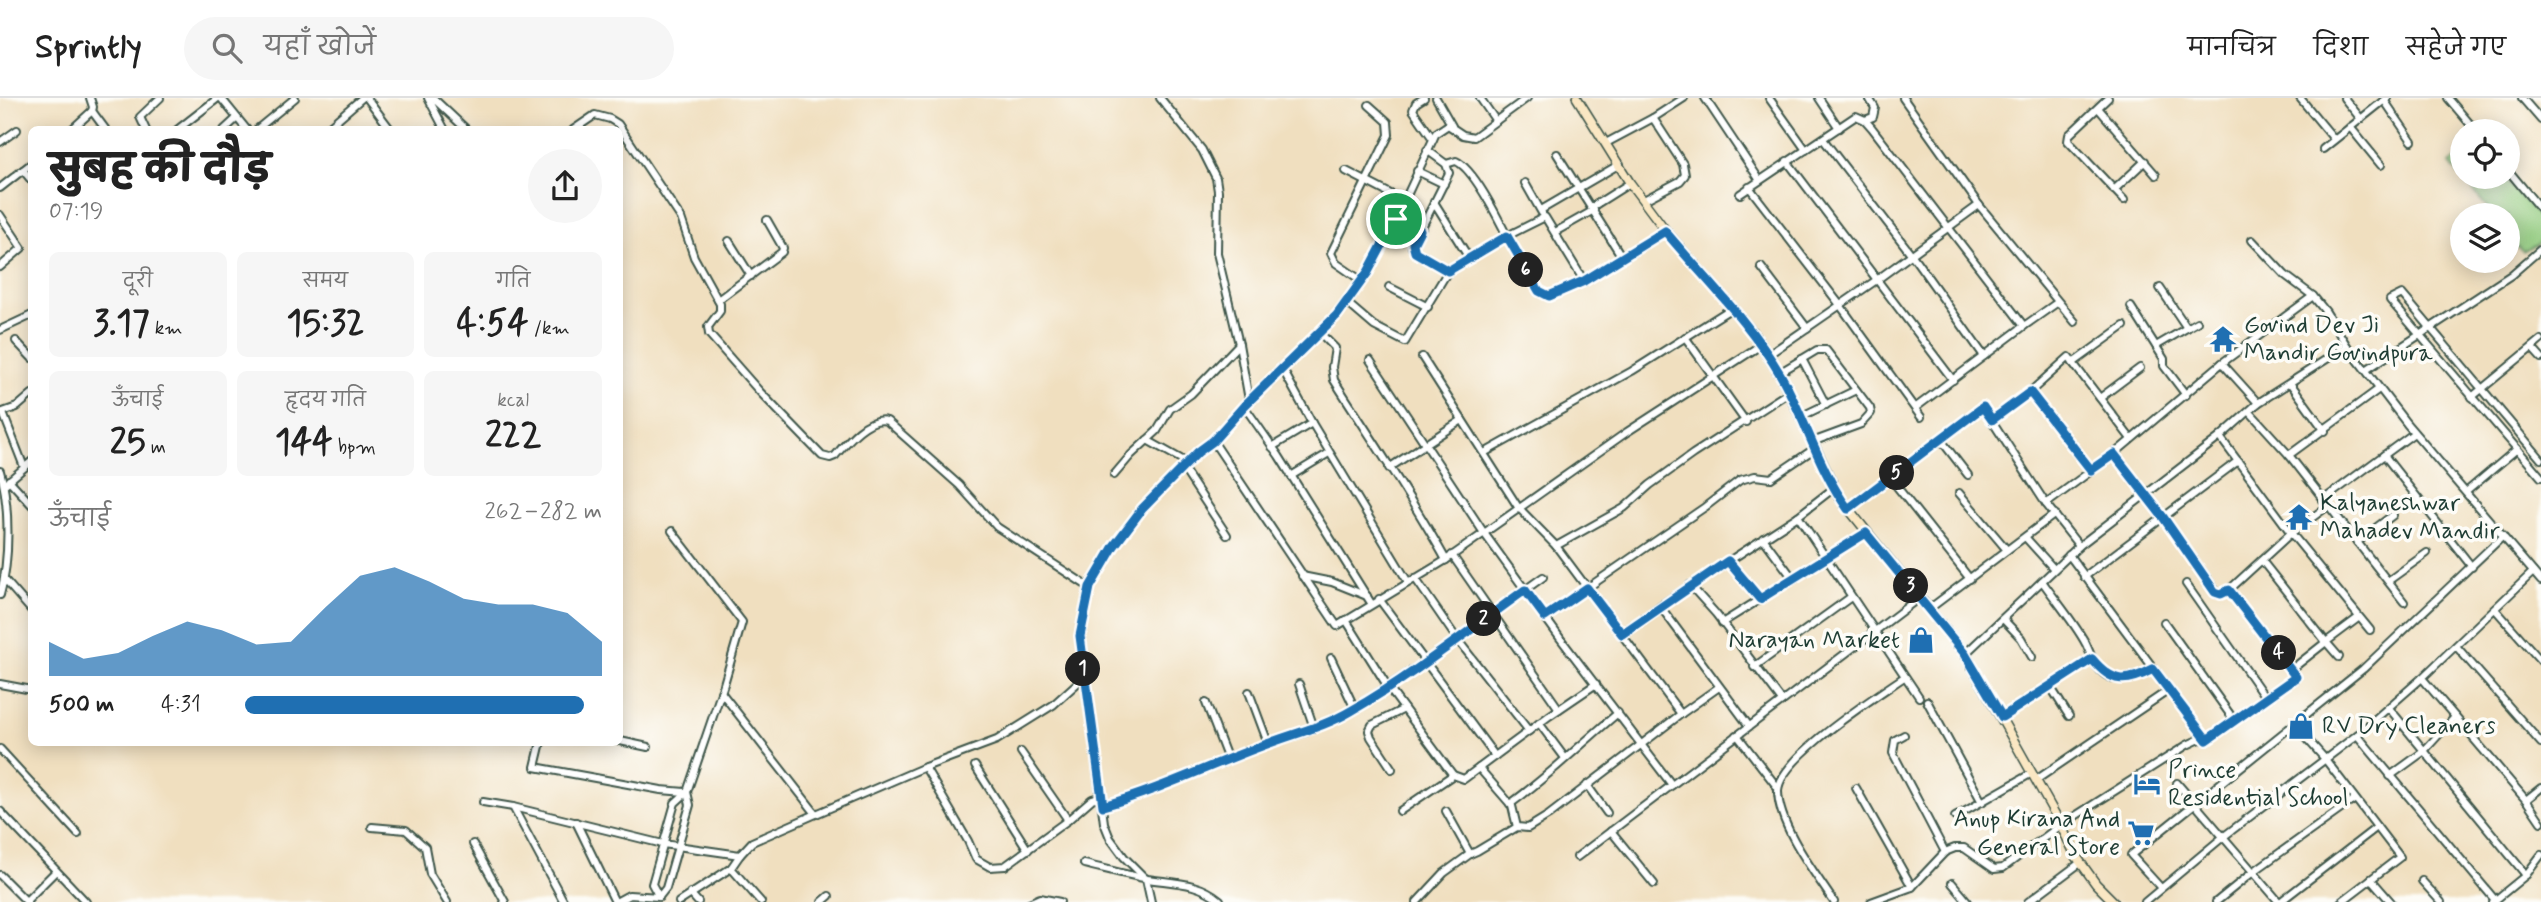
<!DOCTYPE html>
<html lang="hi">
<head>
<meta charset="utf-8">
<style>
  :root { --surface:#fff; --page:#f6f6f6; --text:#222; --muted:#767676; --line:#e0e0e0; --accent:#1f6fb2 }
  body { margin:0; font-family:Mynerve,"Playpen Sans Deva",sans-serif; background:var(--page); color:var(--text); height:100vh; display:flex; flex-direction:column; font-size:26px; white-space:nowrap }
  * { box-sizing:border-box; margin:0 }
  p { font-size:23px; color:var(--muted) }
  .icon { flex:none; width:38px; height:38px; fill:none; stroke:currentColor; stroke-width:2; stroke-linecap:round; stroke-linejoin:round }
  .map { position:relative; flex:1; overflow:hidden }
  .details { position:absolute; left:28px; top:28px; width:595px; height:620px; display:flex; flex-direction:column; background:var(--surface); border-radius:10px; box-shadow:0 4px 18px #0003 }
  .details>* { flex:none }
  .buttons { position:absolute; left:2450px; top:21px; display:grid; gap:14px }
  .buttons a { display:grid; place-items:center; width:70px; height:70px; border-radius:50%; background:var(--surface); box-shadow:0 4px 18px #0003; font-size:35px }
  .pin { position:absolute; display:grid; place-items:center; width:60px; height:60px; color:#fff; margin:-30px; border:4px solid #fff; border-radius:50%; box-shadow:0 2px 7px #0007 }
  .km { position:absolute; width:35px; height:35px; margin:-18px; border-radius:50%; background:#222; color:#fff; font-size:19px; line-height:35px; text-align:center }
  .round { display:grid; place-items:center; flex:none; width:74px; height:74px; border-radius:37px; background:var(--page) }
  .head { display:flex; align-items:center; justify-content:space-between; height:119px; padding:0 21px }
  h1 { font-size:38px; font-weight:800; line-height:52px }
  .metrics { display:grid; grid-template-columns:repeat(3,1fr); gap:10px; height:119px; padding:7px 21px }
  .metrics div { display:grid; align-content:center; border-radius:10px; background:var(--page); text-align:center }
  .metrics b { font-size:35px; font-weight:800 }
  .metrics small { font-size:19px; font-weight:400 }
  .metrics p { font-size:19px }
  .chart { height:196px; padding:14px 21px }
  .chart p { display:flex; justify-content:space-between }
  .chart svg { width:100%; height:126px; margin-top:7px; fill:var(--accent); opacity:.7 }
  ul { padding:0 21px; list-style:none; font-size:23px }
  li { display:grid; grid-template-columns:112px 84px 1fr; align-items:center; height:52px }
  li i { height:18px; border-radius:9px; background:var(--accent) }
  header { display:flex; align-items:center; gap:42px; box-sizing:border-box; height:98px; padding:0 35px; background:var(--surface); border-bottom:2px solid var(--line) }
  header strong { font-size:33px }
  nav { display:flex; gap:38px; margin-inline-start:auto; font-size:24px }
  .search { width:490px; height:63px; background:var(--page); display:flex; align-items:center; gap:18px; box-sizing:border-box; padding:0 24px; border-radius:38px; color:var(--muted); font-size:26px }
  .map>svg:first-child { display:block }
</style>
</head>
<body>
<header>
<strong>Sprintly</strong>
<div class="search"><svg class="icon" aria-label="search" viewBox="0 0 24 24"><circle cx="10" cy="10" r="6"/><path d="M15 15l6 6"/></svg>यहाँ खोजें</div>
<nav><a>मानचित्र</a><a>दिशा</a><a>सहेजे गए</a></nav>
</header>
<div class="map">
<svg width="2541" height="804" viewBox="0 0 2541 804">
  <rect width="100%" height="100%" fill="#fdfcf7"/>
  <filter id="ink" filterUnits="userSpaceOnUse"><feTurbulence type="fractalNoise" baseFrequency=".0143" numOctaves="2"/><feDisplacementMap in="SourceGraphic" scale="14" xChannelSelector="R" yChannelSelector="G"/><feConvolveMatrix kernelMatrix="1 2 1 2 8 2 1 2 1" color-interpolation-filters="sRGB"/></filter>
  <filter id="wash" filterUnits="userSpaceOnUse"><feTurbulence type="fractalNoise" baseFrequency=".00686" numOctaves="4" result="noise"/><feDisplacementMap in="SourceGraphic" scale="28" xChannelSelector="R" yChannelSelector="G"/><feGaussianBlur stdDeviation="1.57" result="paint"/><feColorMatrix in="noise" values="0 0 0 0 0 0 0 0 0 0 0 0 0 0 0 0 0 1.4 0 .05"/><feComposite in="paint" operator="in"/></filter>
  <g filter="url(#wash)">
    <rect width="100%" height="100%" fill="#f0dfbf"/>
    <path fill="#91ca7e" stroke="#588459" stroke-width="2" d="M2462,56v23h40l39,41 -1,25 -17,9c-14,-9 -15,-21 -15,-37h-14l-44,-51z"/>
  </g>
  <g filter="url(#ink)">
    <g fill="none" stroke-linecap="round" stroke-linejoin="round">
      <defs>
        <g id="street">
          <polyline points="221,0 247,32"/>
          <polyline points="367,0 391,32"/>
          <polyline points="428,0 445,32"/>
          <polyline points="433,0 467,32"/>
          <polyline points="1160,0 1202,52 1216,80 1218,93 1217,155 1239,246 1249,302"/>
          <polyline points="1424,0 1416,5 1413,12 1433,41"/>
          <polyline points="1436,0 1452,28"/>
          <polyline points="1480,0 1496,23"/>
          <polyline points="1705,0 1759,81"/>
          <polyline points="1769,0 1806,52"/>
          <polyline points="1819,0 1839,30"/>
          <polyline points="1903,0 1979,107 2075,224"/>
          <polyline points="2108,0 2069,37 2068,43 2124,102"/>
          <polyline points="2300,0 2334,41"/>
          <polyline points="2344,0 2361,21"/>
          <polyline points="2448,0 2476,33"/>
          <polyline points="2522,0 2541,22"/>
          <polyline points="2384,2 2412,43"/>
          <polyline points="2098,10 2156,77"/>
          <polyline points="92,13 106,32"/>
          <polyline points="1865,22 1873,19 1875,10 1869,0"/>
          <polyline points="2350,29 2381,67"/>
          <polyline points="71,32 92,13 93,9 90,0"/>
          <polyline points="146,32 140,19 160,0"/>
          <polyline points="177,32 218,0"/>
          <polyline points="224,32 237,20"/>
          <polyline points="256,32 295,0"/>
          <polyline points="325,32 362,0"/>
          <path d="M573,32l22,-15 15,4 8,5 63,94 13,39 26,47v7l-12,16 1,7 51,58 62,64 8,2 5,-2c11,-13 34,-41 52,-35l72,64 38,42 92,60"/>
          <polyline points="1823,41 1912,157 1984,258"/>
          <polyline points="0,44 17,32"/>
          <polyline points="1606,45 1653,20 1684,0"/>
          <polyline points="2323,51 2387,0"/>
          <polyline points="1427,52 1446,66 1449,75 1412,149 1415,154 1448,173"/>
          <polyline points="1557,56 1622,159"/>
          <polyline points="1787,63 1953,282"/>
          <path d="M1446,66l10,-3c18,8 42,57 51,75l38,-19 39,64"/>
          <polyline points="23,72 32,65"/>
          <polyline points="2508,72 2541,112"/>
          <polyline points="1346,73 1404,103"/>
          <polyline points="1417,73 1444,86"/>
          <polyline points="1525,85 1542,115"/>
          <polyline points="1749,89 1840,207 1921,319"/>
          <polyline points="0,90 23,72 32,83"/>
          <polyline points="2114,92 2145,63"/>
          <polyline points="1740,96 1856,18 1865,22 1872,30 2024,228 1915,310"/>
          <polyline points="1644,102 1680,83 1685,77 1683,66 1653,20"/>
          <polyline points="1434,104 1469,160"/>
          <polyline points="1592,109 1630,85"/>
          <polyline points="1541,112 1620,66"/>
          <polyline points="0,117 22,150 0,169"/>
          <polyline points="1396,121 1420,132"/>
          <polyline points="1555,134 1594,112"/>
          <polyline points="2252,142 2285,177 2313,198 2326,214 2347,248 2407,326 2541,483"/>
          <polyline points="729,143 751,178"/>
          <polyline points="1761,169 1807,230"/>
          <polyline points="1362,183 1336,165 1331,155 1389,37 1388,24 1369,7"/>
          <polyline points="1389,189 1428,209"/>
          <polyline points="2160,190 2187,230"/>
          <polyline points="718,202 782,154 783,150 767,122"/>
          <polyline points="1346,204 1374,228 1405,244 1448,173 1507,138 1539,193 1549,198 1584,183 1666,133"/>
          <polyline points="2131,209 2164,261 2164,268 2186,297"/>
          <polyline points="2024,228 2058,204"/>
          <polyline points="2124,228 2073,265 2131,341"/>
          <polyline points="0,232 32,217"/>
          <path d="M1319,234l16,16 -3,19 2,13c38,60 78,118 112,180"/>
          <polyline points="1685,239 1746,324"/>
          <polyline points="16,243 32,260"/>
          <polyline points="2156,248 2197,224"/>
          <polyline points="2532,250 2541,260"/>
          <polyline points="1768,257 1878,181 1979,107"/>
          <polyline points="1422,259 1518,409 1556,448 1681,616 1719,589"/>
          <polyline points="1802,261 1826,307"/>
          <polyline points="1370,262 1484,435 1560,540 1672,687"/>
          <polyline points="2222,265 2258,305"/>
          <polyline points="1282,270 1312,325 1408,484"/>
          <polyline points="2366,272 2511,177 2541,151"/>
          <polyline points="1779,275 1817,252 1826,252 1870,310 1871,315 1861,326 1812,344"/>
          <polyline points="2290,285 2325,333"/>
          <polyline points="2030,294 2091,372"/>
          <polyline points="2472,299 2541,242"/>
          <polyline points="2100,300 2140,270"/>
          <polyline points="1244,308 1279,358 1371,505"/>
          <polyline points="2250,314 2289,357 2404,504"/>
          <polyline points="0,315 17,309 32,296"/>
          <polyline points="3,315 24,369"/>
          <polyline points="1800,319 1856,292"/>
          <polyline points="1992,322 2030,294 2069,259 2073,265"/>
          <polyline points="2220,339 2291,435 2370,532"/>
          <polyline points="1147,342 1188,365"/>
          <polyline points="1941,342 1968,377"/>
          <polyline points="1213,343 1337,528 1446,462 1627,334 1761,247"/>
          <polyline points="1272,349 1312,325"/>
          <polyline points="1484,355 1632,273 1732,210"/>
          <polyline points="2114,356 2163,419 2218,496 2229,492 2291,435 2328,408"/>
          <polyline points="2289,357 2379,291"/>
          <polyline points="2384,357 2472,469"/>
          <polyline points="2541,361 2402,196 2390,202 2541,379"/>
          <polyline points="1183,370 1227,437"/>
          <polyline points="1389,370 1462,322"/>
          <path d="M0,373c10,33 10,90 0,124"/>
          <polyline points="1114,377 1131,357 1157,333 1170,311 1191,296 1239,246"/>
          <polyline points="1291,378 1329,355"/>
          <polyline points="1890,380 1970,481"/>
          <polyline points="9,382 32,407"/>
          <polyline points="4,387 32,363"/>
          <polyline points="2466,394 2517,351"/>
          <polyline points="1959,395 2007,452"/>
          <polyline points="2323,402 2414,335"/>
          <polyline points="2046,406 2114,356 2222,265 2313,198"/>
          <polyline points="1848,411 1983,309 2046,406 2079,448"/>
          <polyline points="1798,418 1919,599"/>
          <polyline points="1763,440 1792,479"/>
          <polyline points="2026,440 2054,471"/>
          <polyline points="2357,444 2393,417"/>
          <polyline points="1556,448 1624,410 1650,387 1693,356 1789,294"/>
          <polyline points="1452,457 1559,611"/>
          <polyline points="2069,457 2207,642"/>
          <polyline points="1728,463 1760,501"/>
          <polyline points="2263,464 2326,544 2292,571"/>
          <polyline points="1302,478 1332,484 1367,498"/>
          <polyline points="2084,479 2238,363"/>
          <polyline points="1415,480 1457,541 1529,633"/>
          <polyline points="4,481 32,513"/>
          <path d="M2042,483c14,20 32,41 44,63 5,11 9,24 20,31 14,9 34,1 47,-6"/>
          <polyline points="2388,483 2427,455"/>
          <polyline points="2186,486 2265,599"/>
          <polyline points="1690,487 1716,516 1782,603"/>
          <polyline points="1379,501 1495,658"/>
          <polyline points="1929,511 2055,416"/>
          <polyline points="2495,511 2541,563"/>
          <polyline points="1545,519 1705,409 1740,382 1755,378 1771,380 1814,351"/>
          <polyline points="2003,521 2021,540 2032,559"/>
          <polyline points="1346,522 1388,589 1453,677"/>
          <polyline points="2164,524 2234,622"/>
          <polyline points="1722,525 1866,435"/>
          <polyline points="1622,536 1660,508"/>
          <polyline points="2456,548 2541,645"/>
          <polyline points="1965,556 2079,448 2220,339 2258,305 2347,248"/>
          <polyline points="2339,559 2326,544 2358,520"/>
          <polyline points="1331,560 1355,611"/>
          <polyline points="1754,569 1851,499"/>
          <polyline points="2422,580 2526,702 2541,724"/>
          <polyline points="0,586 32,592"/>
          <polyline points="1299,586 1314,630"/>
          <polyline points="2050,588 2069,618"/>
          <polyline points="721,594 816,716 925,669 997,642 1053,607 1084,579"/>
          <polyline points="1249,594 1268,645"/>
          <polyline points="1927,603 1982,704"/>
          <polyline points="1206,605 1228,662 1268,645 1306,634 1350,614 1424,565 1543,479"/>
          <polyline points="2389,610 2526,777"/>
          <polyline points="2002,619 2092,561"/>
          <polyline points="1539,625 1565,660"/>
          <polyline points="2294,626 2325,661 2400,759 2341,804"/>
          <polyline points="1749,628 1660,508 1798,418 1834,390"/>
          <polyline points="1737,637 1778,690"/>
          <polyline points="1904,637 1895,642 1893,655 1945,754"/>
          <polyline points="2357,637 2495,802"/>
          <polyline points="620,643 648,649"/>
          <polyline points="541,644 535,669 661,692 685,694"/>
          <polyline points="0,651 78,736"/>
          <polyline points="1021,654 1068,722"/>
          <polyline points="975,668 1028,752"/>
          <polyline points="925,669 968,743 976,761 990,769 1005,768 1068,722 1092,701 1102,698"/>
          <polyline points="1479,670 1512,708 1517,729"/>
          <polyline points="1392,671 1371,639 1369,633 1372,627 1404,611"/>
          <polyline points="2390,678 2423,654 2455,619"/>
          <polyline points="2036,682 2169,592"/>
          <polyline points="2177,685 2279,804"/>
          <polyline points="1587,687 1607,715"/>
          <polyline points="1856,690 1912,789"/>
          <polyline points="2526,702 2541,690"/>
          <polyline points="483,704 513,709 663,746 740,757 752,744 816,716"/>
          <path d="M1510,706c38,-27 72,-61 108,-91"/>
          <polyline points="1103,708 1134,699 1228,662"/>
          <polyline points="513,709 564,804"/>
          <polyline points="0,713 86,804"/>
          <polyline points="1400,713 1453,677 1464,681 1549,618 1596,586"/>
          <polyline points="1446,713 1470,756 1477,753 1517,729 1528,730 1549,717 1681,616"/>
          <polyline points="1955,719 2032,675"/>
          <polyline points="576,724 615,804"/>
          <polyline points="372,729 406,732 425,749 430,776 447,804"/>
          <polyline points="1611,733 1654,786"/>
          <polyline points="473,746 505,804"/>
          <polyline points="740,757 731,770 761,804"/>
          <polyline points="1577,759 1920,499"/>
          <path d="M1084,766c21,5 43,11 64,15 26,4 51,3 72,21l-2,2"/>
          <polyline points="0,777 27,804"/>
          <polyline points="2371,781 2391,804"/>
          <polyline points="2422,783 2441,804"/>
          <polyline points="1952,785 1968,804"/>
          <polyline points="2161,790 2131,757 2363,571 2503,438"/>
          <polyline points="690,795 698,804"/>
          <polyline points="659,799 652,786 675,705 687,694 724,586 742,524 672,433"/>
          <polyline points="659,799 666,790 690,707 687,694"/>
          <polyline points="26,803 56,773"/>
          <polyline points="616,804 629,797 659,799"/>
          <polyline points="679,804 731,770"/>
          <polyline points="822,804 829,798"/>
          <polyline points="1031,804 1040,800 1060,804"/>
          <polyline points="1151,804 1146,781 1124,759 1110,740 1104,725 1080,538 1089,489 1114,448 1142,411 1198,354 1213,343 1244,308 1337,217 1368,174 1396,121 1436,35 1448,27 1463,37 1474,39 1527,0"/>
          <polyline points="1417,804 1444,775 1470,756"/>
          <path d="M1834,804c-19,-29 -55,-75 -56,-110 -1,-33 99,-96 126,-115"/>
          <polyline points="1871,804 1912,789 1945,754 1955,750 1964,750 1994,771 2003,770 2061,727 2187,647 2200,641 2207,642 2296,579 2229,492"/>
          <polyline points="2028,804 2080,765"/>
          <polyline points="2145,804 2223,739 2357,637 2422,580 2533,474"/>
          <polyline points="2216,804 2253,774 2355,701"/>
          <polyline points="2280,804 2377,729"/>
          <polyline points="2493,804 2526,777 2541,757"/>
        </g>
        <polyline id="secondary" points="1577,0 1630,85 1666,133 1751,232 1781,278 1839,399 1965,556 2056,718 2076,758 2096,786 2114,804"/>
      </defs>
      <use href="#street" stroke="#3e5549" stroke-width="10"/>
      <use href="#secondary" stroke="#3e5549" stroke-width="11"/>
      <use href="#street" stroke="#fff" stroke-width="6"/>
      <use href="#secondary" stroke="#fae7c3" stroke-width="8"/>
    </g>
  </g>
  <g fill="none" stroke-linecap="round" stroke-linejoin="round" filter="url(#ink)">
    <defs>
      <path id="route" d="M1396,121l24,11 -7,14 2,8 33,19 59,-35 32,55 10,5 35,-15 81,-50c39,47 84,90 115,143 25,43 38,94 68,135l135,-102 9,13 38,-28 61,78 23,-16 49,63 52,75 6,2 8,-4 67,87 -89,63 -54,-71c-28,15 -41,14 -61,-10l-90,58 -37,-63 -99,-121 -106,66 -32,-38 -106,73 -35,-46 -42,29 -20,-27c-57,41 -113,86 -174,121 -27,16 -56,22 -84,33 -55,20 -107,46 -164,62l-23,-170 10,-49 24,-41 28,-37 56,-57 15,-11 31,-35 93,-91 31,-43z"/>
    </defs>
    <use href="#route" stroke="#fff" stroke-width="14"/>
    <use href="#route" stroke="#1f6fb2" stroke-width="9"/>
  </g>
  <defs>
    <symbol id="temple-bare" viewBox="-9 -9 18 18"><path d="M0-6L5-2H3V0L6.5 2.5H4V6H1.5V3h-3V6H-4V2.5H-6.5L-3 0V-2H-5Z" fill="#1f6fb2" stroke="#fdfcf7" stroke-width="2.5" paint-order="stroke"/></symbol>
    <symbol id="shop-bare" viewBox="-9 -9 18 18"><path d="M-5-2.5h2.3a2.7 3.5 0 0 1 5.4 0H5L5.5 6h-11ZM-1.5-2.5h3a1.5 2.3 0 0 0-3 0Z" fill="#1f6fb2" stroke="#fdfcf7" stroke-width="2.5" paint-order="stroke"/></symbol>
    <symbol id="hotel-bare" viewBox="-9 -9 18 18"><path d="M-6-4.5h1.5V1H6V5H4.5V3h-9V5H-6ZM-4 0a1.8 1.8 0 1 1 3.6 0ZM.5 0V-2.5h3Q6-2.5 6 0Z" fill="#1f6fb2" stroke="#fdfcf7" stroke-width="2.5" paint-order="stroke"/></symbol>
    <symbol id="supermarket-bare" viewBox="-9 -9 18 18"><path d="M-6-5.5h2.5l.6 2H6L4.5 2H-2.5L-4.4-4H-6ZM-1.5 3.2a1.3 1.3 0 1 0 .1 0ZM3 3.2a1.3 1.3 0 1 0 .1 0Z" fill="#1f6fb2" stroke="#fdfcf7" stroke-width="2.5" paint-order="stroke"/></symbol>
  </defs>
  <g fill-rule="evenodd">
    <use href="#temple-bare" x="2204" y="222" width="38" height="38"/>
    <use href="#temple-bare" x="2280" y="400" width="38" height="38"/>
    <use href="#shop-bare" x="1902" y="523" width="38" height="38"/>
    <use href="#shop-bare" x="2282" y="609" width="38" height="38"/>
    <use href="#hotel-bare" x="2128" y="667" width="38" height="38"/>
    <use href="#supermarket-bare" x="2122" y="716" width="38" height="38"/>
  </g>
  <g text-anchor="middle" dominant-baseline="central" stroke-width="7" stroke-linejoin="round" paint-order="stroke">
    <g font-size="24" fill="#1f3d34" stroke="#fdfcf7" text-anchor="start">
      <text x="2244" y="227">Govind Dev Ji<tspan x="2244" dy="28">Mandir Govindpura</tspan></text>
      <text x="2320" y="405">Kalyaneshwar<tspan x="2320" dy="28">Mahadev Mandir</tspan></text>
      <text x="1900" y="542" text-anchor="end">Narayan Market</text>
      <text x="2322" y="628">RV Dry Cleaners</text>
      <text x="2168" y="672">Prince<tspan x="2168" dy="28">Residential School</tspan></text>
      <text x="2120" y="721" text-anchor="end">Anup Kirana And<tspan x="2120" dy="28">General Store</tspan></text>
    </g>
  </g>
</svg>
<div class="buttons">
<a><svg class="icon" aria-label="locate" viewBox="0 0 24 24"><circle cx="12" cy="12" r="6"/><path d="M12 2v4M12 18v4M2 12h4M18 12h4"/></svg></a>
<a><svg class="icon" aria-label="layers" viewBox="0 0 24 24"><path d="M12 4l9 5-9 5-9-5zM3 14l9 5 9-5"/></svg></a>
</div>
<div class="pin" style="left:1396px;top:121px;background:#1e9e55"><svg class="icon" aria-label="arrive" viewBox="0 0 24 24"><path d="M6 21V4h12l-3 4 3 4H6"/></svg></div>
<b class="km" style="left:1083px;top:571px">1</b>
<b class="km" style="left:1484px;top:521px">2</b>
<b class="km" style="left:1911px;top:488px">3</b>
<b class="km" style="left:2279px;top:555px">4</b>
<b class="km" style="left:1897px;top:375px">5</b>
<b class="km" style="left:1526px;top:172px">6</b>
<section class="details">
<div class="head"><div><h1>सुबह की दौड़</h1><p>07:19</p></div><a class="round"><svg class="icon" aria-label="share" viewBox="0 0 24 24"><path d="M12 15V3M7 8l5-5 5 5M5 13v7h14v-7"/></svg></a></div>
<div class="metrics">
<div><p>दूरी</p><b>3.17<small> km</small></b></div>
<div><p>समय</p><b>15:32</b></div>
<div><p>गति</p><b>4:54<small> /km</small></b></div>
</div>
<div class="metrics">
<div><p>ऊँचाई</p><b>25<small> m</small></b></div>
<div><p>हृदय गति</p><b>144<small> bpm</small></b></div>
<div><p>kcal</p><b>222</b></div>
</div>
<div class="chart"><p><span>ऊँचाई</span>262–282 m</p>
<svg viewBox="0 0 160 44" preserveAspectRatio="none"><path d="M0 44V32L10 38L20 36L30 30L40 25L50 28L60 33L70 32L80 20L90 9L100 6L110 11L120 17L130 19L140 19L150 22L160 32V44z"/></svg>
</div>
<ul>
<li><b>500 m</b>4:31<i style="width:95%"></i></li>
</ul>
</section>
</div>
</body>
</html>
